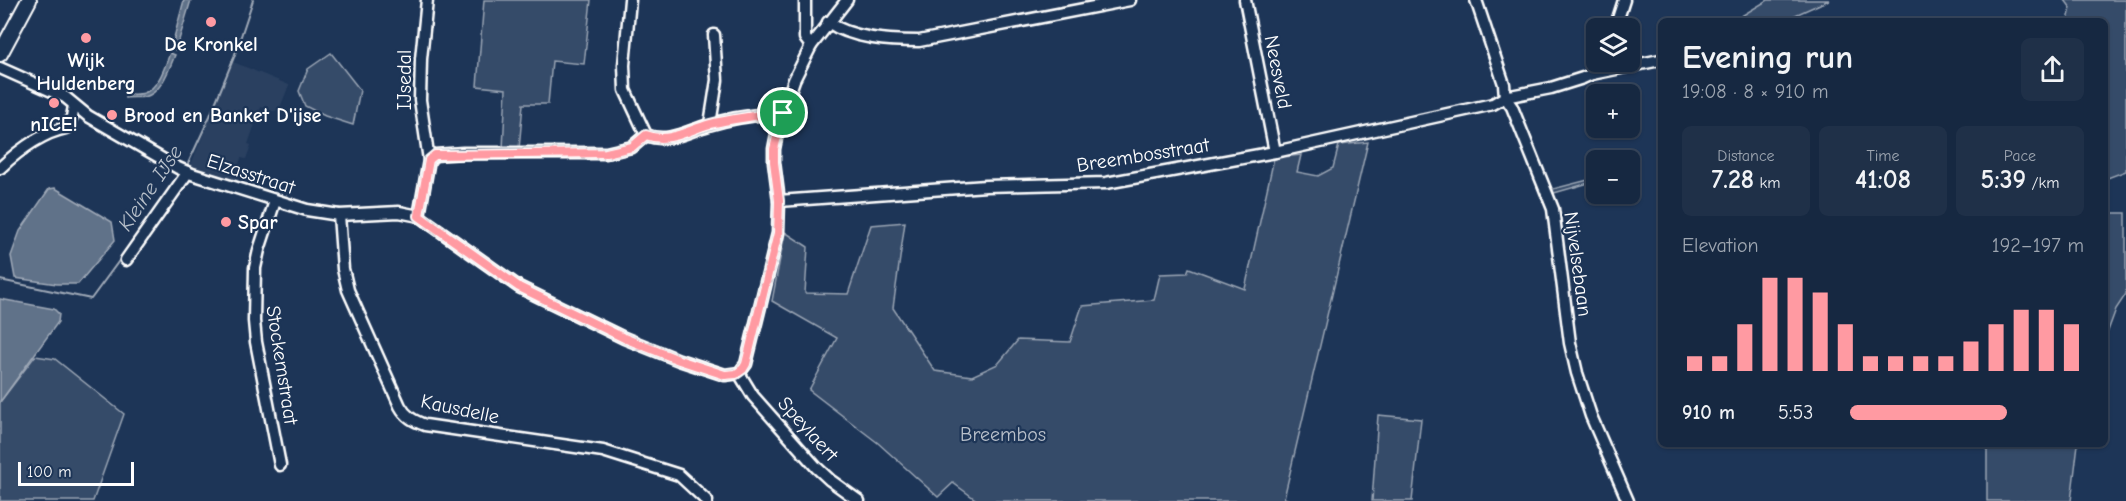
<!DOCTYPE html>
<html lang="en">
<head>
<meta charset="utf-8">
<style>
  :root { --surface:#162841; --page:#1f3048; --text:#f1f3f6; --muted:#9ea6b1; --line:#35445a; --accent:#ff9aa2 }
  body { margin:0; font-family:"Comic Neue",sans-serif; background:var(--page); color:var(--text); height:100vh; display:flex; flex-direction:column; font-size:22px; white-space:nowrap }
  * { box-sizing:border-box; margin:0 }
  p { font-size:20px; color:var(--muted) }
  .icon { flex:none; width:33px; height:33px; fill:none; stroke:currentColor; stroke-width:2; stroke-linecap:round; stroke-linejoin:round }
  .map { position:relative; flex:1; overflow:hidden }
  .sheet { position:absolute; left:1658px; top:18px; width:450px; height:429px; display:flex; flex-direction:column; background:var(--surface); border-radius:9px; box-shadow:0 2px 4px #0004,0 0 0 2px var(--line) }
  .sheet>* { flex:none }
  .controls { position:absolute; left:1586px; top:18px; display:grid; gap:12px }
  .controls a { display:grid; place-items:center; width:54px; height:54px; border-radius:9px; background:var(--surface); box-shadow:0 2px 4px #0004,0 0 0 2px var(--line); font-size:30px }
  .scale { position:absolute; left:18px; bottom:15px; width:116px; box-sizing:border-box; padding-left:6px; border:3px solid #fff; border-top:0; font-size:16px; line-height:21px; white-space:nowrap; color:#fff; -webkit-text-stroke:4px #1d3557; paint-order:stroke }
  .pin { position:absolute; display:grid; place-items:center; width:51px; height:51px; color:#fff; margin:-26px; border:3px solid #fff; border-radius:50%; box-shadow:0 2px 6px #0007 }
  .round { display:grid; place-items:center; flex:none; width:63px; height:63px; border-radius:9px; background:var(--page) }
  .headline { display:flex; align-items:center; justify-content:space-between; height:102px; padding:0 24px }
  h1 { font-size:33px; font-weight:800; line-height:45px }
  .stats { display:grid; grid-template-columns:repeat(3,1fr); gap:9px; height:102px; padding:6px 24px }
  .stats div { display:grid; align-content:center; border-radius:9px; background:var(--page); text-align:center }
  .stats b { font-size:26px; font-weight:800 }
  .stats small { font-size:16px; font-weight:400 }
  .stats p { font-size:16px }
  .chart { height:168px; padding:12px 24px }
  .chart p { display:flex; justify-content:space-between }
  .chart svg { width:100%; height:108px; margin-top:6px; stroke:var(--accent); stroke-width:6 }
  ul { padding:0 24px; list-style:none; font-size:20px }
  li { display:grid; grid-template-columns:96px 72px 1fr; align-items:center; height:45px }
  li i { height:15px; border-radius:8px; background:var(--accent) }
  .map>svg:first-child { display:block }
</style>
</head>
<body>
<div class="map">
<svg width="2126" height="501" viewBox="0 0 2126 501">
  <rect width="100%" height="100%" fill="#1d3557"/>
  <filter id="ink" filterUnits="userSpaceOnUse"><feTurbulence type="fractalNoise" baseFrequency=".0167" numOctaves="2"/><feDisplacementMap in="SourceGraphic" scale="12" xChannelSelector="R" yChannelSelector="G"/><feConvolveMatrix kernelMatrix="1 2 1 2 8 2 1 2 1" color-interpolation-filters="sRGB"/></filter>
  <g filter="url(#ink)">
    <polygon fill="#2a4161" points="233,62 289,85 279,110 273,111 261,107 248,144 251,145 246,159 241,158 239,164 243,166 237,182 190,167"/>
    <g fill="#364b69" stroke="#9aa5b4" stroke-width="1.5">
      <polygon points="484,0 591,0 584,64 552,61 548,104 523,104 519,149 503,149 506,89 477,86"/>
      <polygon points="1768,0 1829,0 1782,21 1733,21"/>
      <polygon points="2065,0 2126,0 2126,171 2105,179 2104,21 2068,21 2071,8"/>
      <polygon points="331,53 360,90 353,125 325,116 305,106 299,91 308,69"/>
      <polygon points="1368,142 1284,498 1292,501 978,501 953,483 938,497 878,443 809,390 837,338 772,301 785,232 808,247 805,293 848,294 871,225 905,222 893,308 935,371 972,376 998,364 1018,340 1070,342 1082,306 1154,300 1160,274 1187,273 1189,268 1245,289 1274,158 1301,155 1297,172 1318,176 1333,168 1339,145"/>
      <polygon points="1596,178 1596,181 1554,193 1553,189"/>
      <polygon points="2105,213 2126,213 2126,294 2116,309 2105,339"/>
      <polygon points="35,356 55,359 124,414 93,501 0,501 0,402"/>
      <polygon points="1378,415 1421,419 1412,501 1372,501"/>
      <polygon points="1987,444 2078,444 2071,501 1987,501"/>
    </g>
    <g fill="#617289" stroke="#a0aab8" stroke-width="1.5">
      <polygon points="184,0 191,0 176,50 171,49"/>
      <path d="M170,53l5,2c-6,14 -13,37 -30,42 -6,1 -14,0 -20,1v-4c6,0 14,1 19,-1 15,-5 21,-27 26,-40z"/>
      <polygon points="55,188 112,222 115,240 78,284 57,284 15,278 11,256 20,231 49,189"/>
      <polygon points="0,299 54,309 59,314 58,322 0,402"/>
    </g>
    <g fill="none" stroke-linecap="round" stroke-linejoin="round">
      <g stroke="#a0aab8" stroke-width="2">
        <polyline points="186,168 210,116 234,57 253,0"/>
        <polyline points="0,280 91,299 132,243"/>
      </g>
      <defs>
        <g id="minor">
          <polyline points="630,0 624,65 625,90 646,135"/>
          <polyline points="805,0 805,38 811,46"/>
          <polyline points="1245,0 1275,152"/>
          <polyline points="1476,0 1504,84 1505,97 1512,107 1553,209 1570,343 1577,373 1591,416 1628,501"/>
          <path d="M828,22c24,17 62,19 91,19l211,-41"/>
          <polyline points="1615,28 1624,0"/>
          <polyline points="0,68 65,97 88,116 178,168 192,174 307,210 339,215 399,212 419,216 519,287 624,338 679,360 725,375 739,373 746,364 778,233 779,201 774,162 774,149 779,123 794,80 811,46 847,0"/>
          <polyline points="1592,74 1660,60"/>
          <polyline points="710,124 717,80 714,35"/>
          <path d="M646,135c23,9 41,-4 63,-10 21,-7 51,-11 74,-12"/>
          <polyline points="429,160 435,155 463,153 606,153 632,147 646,135"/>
          <path d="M0,168c18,-17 42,-35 66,-40l6,-11 2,-11"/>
          <polyline points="275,201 259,250 255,268 254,321 256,342 280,465"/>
          <polyline points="779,201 986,186 1106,183 1275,152 1493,104 1505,97 1551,88 1583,78 1592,74 1602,62"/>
          <path d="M339,215l4,54 5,21 52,116c6,11 14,15 25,19l178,26 76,24 28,26"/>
          <polyline points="419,216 429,160 420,100 421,59 427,0"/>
          <polyline points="126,260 188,172"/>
          <polyline points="739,373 753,396 816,467 830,480 859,501"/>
        </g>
        <polyline id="major" points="0,54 29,0"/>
      </defs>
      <use href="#minor" stroke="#fff" stroke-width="15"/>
      <use href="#major" stroke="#fff" stroke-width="18"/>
      <use href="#minor" stroke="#1d3557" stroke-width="10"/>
      <use href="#major" stroke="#1d3557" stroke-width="14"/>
    </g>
  </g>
  <g fill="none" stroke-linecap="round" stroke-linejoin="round" filter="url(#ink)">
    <defs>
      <path id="route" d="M771,113h12l-9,36v13l5,39 -1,32 -32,131 -3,5 -7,5 -11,1 -46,-15 -55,-22 -105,-51 -100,-71 10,-56 6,-5 171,-2 26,-6 14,-12c23,9 42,-5 64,-11 20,-5 41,-7 61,-11z"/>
    </defs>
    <use href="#route" stroke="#fff" stroke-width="12"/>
    <use href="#route" stroke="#ff9aa2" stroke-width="8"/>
  </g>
  <g fill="#ff9aa2" stroke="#1d3557" stroke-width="2">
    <circle cx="211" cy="22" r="6"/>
    <circle cx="86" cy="38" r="6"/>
    <circle cx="54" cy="103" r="6"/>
    <circle cx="112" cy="115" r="6"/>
    <circle cx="226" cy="222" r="6"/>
  </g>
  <g text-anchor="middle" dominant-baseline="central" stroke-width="4.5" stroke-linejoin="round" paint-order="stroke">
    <g font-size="20" font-weight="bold" fill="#fff" stroke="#1d3557">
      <text x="211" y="44">De Kronkel</text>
      <text x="86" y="60">Wijk<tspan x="86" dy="23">Huldenberg</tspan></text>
      <text x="124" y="115" text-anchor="start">Brood en Banket D'ijse</text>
      <text x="54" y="124">nICE!</text>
      <text x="238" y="222" text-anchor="start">Spar</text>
    </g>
    <g font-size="20" fill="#fff" stroke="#1d3557">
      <text transform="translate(1278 72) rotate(79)">Neesveld</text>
      <text transform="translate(404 80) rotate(-90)">IJsedal</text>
      <text transform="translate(1143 155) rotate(-9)">Breembosstraat</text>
      <text transform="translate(251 174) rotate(18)">Elzasstraat</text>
      <text transform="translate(1578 264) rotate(82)">Nijvelsebaan</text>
      <text transform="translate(282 365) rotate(81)">Stockemstraat</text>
      <text transform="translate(460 409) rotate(12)">Kausdelle</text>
      <text transform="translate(808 429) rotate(48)">Speylaert</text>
    </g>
    <g font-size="20" fill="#b9c0ca" stroke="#1d3557">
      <text x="1003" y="434">Breembos</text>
    </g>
    <g font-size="21" font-style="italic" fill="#b8c0ca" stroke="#1d3557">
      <text transform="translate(150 188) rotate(-56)">Kleine IJse</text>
    </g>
  </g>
</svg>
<div class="controls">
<a><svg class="icon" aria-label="layers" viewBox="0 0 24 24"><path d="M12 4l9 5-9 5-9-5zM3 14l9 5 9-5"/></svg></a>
<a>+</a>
<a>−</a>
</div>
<div class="scale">100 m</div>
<div class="pin" style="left:783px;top:113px;background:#1e9e55"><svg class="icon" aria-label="arrive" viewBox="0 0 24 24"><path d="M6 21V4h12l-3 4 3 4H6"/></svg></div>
<section class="sheet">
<div class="headline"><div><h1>Evening run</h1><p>19:08 · 8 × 910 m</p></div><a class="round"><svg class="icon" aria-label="share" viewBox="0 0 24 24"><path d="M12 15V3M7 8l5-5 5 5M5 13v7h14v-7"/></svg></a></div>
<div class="stats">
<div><p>Distance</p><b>7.28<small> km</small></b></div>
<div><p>Time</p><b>41:08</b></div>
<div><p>Pace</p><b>5:39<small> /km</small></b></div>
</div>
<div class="chart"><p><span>Elevation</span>192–197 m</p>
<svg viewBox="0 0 160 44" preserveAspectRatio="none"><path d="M5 44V38M15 44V38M25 44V25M35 44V6M45 44V6M55 44V12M65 44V25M75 44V38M85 44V38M95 44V38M105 44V38M115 44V32M125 44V25M135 44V19M145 44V19M155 44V25"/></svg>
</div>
<ul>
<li><b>910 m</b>5:53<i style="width:67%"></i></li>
</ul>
</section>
</div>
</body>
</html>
